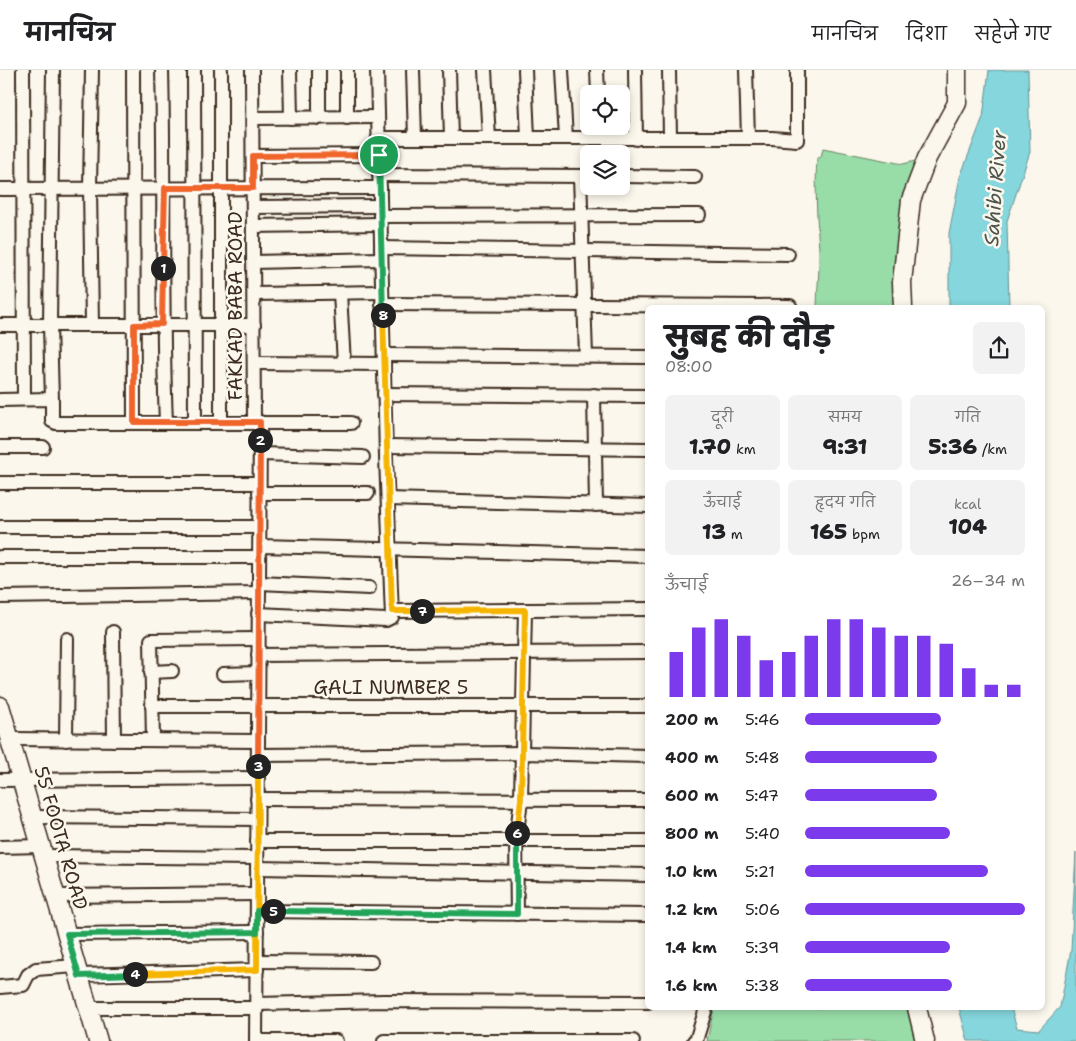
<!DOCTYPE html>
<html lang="hi">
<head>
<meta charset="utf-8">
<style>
  :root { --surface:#fff; --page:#f2f2f2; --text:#202124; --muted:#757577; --line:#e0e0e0; --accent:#7c3aed }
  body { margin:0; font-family:"Shantell Sans","Playpen Sans Deva",sans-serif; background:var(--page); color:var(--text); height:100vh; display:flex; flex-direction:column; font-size:19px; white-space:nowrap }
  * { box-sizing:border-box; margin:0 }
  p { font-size:16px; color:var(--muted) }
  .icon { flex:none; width:28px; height:28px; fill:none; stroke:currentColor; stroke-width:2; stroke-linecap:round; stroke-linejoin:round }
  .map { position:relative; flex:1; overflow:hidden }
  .drawer { position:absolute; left:645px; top:235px; width:400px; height:705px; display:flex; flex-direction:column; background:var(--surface); border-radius:8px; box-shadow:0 2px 8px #0003 }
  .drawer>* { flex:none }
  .controls { position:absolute; left:580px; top:15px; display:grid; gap:10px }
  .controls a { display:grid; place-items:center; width:50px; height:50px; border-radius:8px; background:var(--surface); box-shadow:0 2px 8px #0003; font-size:25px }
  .pin { position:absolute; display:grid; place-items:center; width:42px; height:42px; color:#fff; margin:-21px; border:2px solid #fff; border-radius:50%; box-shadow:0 1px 5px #0007 }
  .km { position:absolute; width:25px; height:25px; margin:-12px; border-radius:50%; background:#222; color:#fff; font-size:14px; line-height:25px; text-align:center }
  .round { display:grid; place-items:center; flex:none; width:52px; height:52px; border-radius:8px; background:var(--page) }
  .summary { display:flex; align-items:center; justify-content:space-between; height:85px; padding:0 20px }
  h1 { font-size:28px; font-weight:800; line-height:38px }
  .metrics { display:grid; grid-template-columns:repeat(3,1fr); gap:8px; height:85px; padding:5px 20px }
  .metrics div { display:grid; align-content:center; border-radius:8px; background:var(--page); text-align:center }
  .metrics b { font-size:21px; font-weight:800 }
  .metrics small { font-size:14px; font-weight:400 }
  .metrics p { font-size:14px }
  .chart { height:140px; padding:10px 20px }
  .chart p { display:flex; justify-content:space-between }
  .chart svg { width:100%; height:90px; margin-top:5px; stroke:var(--accent); stroke-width:6 }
  ul { padding:0 20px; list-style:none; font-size:16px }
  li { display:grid; grid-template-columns:80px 60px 1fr; align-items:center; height:38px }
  li i { height:12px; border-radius:6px; background:var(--accent) }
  header { display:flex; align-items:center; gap:30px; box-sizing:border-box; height:70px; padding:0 25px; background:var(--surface); border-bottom:1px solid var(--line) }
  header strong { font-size:24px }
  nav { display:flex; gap:28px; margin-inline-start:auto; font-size:18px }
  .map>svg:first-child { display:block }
</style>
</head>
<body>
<header>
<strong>मानचित्र</strong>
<nav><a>मानचित्र</a><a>दिशा</a><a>सहेजे गए</a></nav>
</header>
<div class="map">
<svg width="1076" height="971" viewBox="0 0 1076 971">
  <rect width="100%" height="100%" fill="#fbf7ec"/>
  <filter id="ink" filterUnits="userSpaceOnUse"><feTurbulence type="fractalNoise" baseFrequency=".02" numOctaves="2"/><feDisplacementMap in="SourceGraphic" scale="10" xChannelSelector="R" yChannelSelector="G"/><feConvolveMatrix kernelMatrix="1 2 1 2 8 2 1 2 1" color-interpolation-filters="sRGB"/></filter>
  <g filter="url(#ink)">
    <g fill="#98dca8" stroke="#6a8363">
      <path d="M823,78l80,16 20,-5 -22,148 -84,1c0,-19 3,-39 2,-58 -2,-31 -4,-61 -2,-92l4,-1z"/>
      <polygon points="714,938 909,938 918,971 707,971"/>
    </g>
    <g fill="#85d6dd" stroke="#679191">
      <polygon points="989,0 1028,0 1030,82 1007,151 1009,237 949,237 949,163 960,107 983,47"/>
      <polygon points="1076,782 1076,971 968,971 959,938 1011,938 1017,958 1039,960 1060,937 1071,880"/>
    </g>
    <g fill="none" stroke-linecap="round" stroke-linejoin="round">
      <defs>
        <g id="street">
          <polyline points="23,0 24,329"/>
          <polyline points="92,0 90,118 92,255"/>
          <polyline points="133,0 134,352"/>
          <path d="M162,0c3,118 -1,235 4,352"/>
          <polyline points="194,0 195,352"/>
          <polyline points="221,0 221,352"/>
          <polyline points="252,0 254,352"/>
          <polyline points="290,0 291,48"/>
          <polyline points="347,0 347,48"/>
          <polyline points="413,0 415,68"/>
          <polyline points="449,0 451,68"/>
          <polyline points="485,0 489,68"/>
          <polyline points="525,0 528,68"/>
          <polyline points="562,0 566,68"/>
          <polyline points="597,0 598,24"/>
          <polyline points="635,0 636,69"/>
          <polyline points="669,0 670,68"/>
          <polyline points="746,0 748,68"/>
          <polyline points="253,48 378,47"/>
          <polyline points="319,48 319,0"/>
          <polyline points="378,68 772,68 797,70 797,0"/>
          <polyline points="253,86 379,85"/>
          <polyline points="379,105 589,106"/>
          <polyline points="580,106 586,286"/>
          <polyline points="621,106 695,107"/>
          <polyline points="0,119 380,118"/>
          <polyline points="253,137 380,136"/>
          <polyline points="380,146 699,145"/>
          <polyline points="253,156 380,154"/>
          <polyline points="381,178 788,184"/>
          <polyline points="254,192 381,189"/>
          <polyline points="340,223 344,294"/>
          <polyline points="254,224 382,222"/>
          <polyline points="382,234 790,236"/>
          <polyline points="0,255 254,255"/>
          <polyline points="384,285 648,287"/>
          <polyline points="254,293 384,294"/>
          <polyline points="384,324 648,326"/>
          <polyline points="594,325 596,435"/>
          <polyline points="0,330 50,329 52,333 52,351 56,353 351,353"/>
          <polyline points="52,330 50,255 53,0"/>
          <polyline points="386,376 648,379"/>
          <polyline points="0,377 43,377"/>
          <polyline points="260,384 363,387"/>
          <polyline points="0,413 259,413"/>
          <polyline points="259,423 368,423"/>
          <polyline points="388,429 648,436"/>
          <polyline points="0,457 259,457"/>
          <polyline points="260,476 648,486"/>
          <polyline points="0,487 259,487"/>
          <polyline points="259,513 369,518"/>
          <polyline points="0,527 259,523"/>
          <polyline points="392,541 648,539"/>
          <polyline points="258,544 386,550 392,547 386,387 377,0"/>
          <polyline points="113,562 114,670"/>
          <polyline points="258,585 648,582"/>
          <polyline points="151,602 172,601"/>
          <polyline points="223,604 258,603"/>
          <polyline points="152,636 648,636"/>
          <polyline points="10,669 258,671"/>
          <polyline points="66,670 67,569"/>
          <polyline points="153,670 151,570 258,569"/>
          <polyline points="258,685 523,683 648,686"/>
          <polyline points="0,710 258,708"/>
          <polyline points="257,729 648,730"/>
          <polyline points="33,747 257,749"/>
          <polyline points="257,771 648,771"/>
          <polyline points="0,777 41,776"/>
          <polyline points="44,786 257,788"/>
          <polyline points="257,798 648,805"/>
          <polyline points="56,826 257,824"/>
          <polyline points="257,841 648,845"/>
          <polyline points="517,844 516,771 521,729 525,540"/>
          <polyline points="67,864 257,862"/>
          <polyline points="257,891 371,892"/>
          <polyline points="79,905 257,900"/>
          <polyline points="0,917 23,915 28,905 36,899 76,896"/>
          <polyline points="257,934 384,931 648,932"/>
          <polyline points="88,938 257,938"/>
          <polyline points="256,971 260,352"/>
          <polyline points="256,971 336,971"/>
          <polyline points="384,971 633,971"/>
          <polyline points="694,971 696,971 706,938"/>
        </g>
        <g id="secondary">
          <polyline points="903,238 902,212 911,130 927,88 957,33 957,0"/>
          <polyline points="0,636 98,971"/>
          <polyline points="917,938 925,971"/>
        </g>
      </defs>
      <use href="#street" stroke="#3b2a1e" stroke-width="16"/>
      <use href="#secondary" stroke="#3b2a1e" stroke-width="21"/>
      <use href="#street" stroke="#fbf7ec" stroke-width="12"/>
      <use href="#secondary" stroke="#fbf7ec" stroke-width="18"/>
    </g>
  </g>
  <g fill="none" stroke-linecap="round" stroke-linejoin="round" filter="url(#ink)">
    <defs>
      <polyline id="split-1" points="163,198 165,118 253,118 253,86 379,85"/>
      <polyline id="split-2" points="163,198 162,254 134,255 134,352 260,352 260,370"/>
      <polyline id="split-3" points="258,696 260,370"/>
      <polyline id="split-4" points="135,904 257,900 258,696"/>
      <polyline id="split-5" points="135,904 79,906 67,864 257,862 257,841 273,841"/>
      <polyline id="split-6" points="273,841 517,844 517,763"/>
      <polyline id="split-7" points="422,541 525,540 521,729 517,763"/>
      <polyline id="split-8" points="383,245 392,541 422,541"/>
      <polyline id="split-9" points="379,85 383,245"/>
    </defs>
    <use href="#split-1" stroke="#fff" stroke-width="10"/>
    <use href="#split-2" stroke="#fff" stroke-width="10"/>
    <use href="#split-3" stroke="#fff" stroke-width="10"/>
    <use href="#split-4" stroke="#fff" stroke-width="10"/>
    <use href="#split-5" stroke="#fff" stroke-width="10"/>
    <use href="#split-6" stroke="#fff" stroke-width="10"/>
    <use href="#split-7" stroke="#fff" stroke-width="10"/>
    <use href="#split-8" stroke="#fff" stroke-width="10"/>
    <use href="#split-9" stroke="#fff" stroke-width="10"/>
    <use href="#split-1" stroke="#f0652b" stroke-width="6"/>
    <use href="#split-2" stroke="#f0652b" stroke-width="6"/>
    <use href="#split-3" stroke="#f0652b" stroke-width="6"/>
    <use href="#split-4" stroke="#f5b400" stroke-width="6"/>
    <use href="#split-5" stroke="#22a559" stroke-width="6"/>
    <use href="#split-6" stroke="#22a559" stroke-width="6"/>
    <use href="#split-7" stroke="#f5b400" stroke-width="6"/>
    <use href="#split-8" stroke="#f5b400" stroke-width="6"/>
    <use href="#split-9" stroke="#22a559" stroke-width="6"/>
  </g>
  <g text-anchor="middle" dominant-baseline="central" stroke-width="5" stroke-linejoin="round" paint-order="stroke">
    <g font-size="19" fill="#3b2a1e" stroke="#fbf7ec">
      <text transform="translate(235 236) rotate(-90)">FAKKAD BABA ROAD</text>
      <text x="391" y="617">GALI NUMBER 5</text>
      <text transform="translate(61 768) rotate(74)">55 FOOTA ROAD</text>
    </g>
    <g font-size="20" font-style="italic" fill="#4e554e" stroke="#fbf7ec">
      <text transform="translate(995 118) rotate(-86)">Sahibi River</text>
    </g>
  </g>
</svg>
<div class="controls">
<a><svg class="icon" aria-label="locate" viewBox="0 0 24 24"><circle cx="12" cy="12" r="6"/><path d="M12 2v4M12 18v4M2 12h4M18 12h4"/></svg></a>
<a><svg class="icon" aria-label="layers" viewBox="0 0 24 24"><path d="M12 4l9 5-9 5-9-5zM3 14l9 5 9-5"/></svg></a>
</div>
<div class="pin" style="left:379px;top:85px;background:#1e9e55"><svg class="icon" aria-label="arrive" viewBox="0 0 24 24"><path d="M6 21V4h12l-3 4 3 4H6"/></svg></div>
<b class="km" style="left:163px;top:198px">1</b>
<b class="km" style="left:260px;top:370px">2</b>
<b class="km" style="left:258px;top:696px">3</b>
<b class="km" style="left:135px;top:904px">4</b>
<b class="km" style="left:273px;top:841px">5</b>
<b class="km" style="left:517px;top:763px">6</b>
<b class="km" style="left:422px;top:541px">7</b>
<b class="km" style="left:383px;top:245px">8</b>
<section class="drawer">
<div class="summary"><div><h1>सुबह की दौड़</h1><p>08:00</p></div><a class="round"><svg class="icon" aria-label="share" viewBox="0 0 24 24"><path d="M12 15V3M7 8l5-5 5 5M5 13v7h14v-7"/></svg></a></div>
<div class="metrics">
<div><p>दूरी</p><b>1.70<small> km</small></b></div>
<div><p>समय</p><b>9:31</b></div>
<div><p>गति</p><b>5:36<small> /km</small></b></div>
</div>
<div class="metrics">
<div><p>ऊँचाई</p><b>13<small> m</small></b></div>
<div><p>हृदय गति</p><b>165<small> bpm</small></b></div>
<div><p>kcal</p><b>104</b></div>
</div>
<div class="chart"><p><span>ऊँचाई</span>26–34 m</p>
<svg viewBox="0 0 160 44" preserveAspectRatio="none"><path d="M5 44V22M15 44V10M25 44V6M35 44V14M45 44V26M55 44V22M65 44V14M75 44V6M85 44V6M95 44V10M105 44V14M115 44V14M125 44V18M135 44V30M145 44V38M155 44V38"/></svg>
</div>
<ul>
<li><b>200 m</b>5:46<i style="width:62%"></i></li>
<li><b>400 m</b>5:48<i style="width:60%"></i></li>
<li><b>600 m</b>5:47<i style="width:60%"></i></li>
<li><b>800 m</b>5:40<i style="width:66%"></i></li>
<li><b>1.0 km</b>5:21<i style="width:83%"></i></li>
<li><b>1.2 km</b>5:06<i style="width:100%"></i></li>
<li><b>1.4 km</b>5:39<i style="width:66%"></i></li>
<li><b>1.6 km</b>5:38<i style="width:67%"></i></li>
</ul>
</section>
</div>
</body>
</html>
